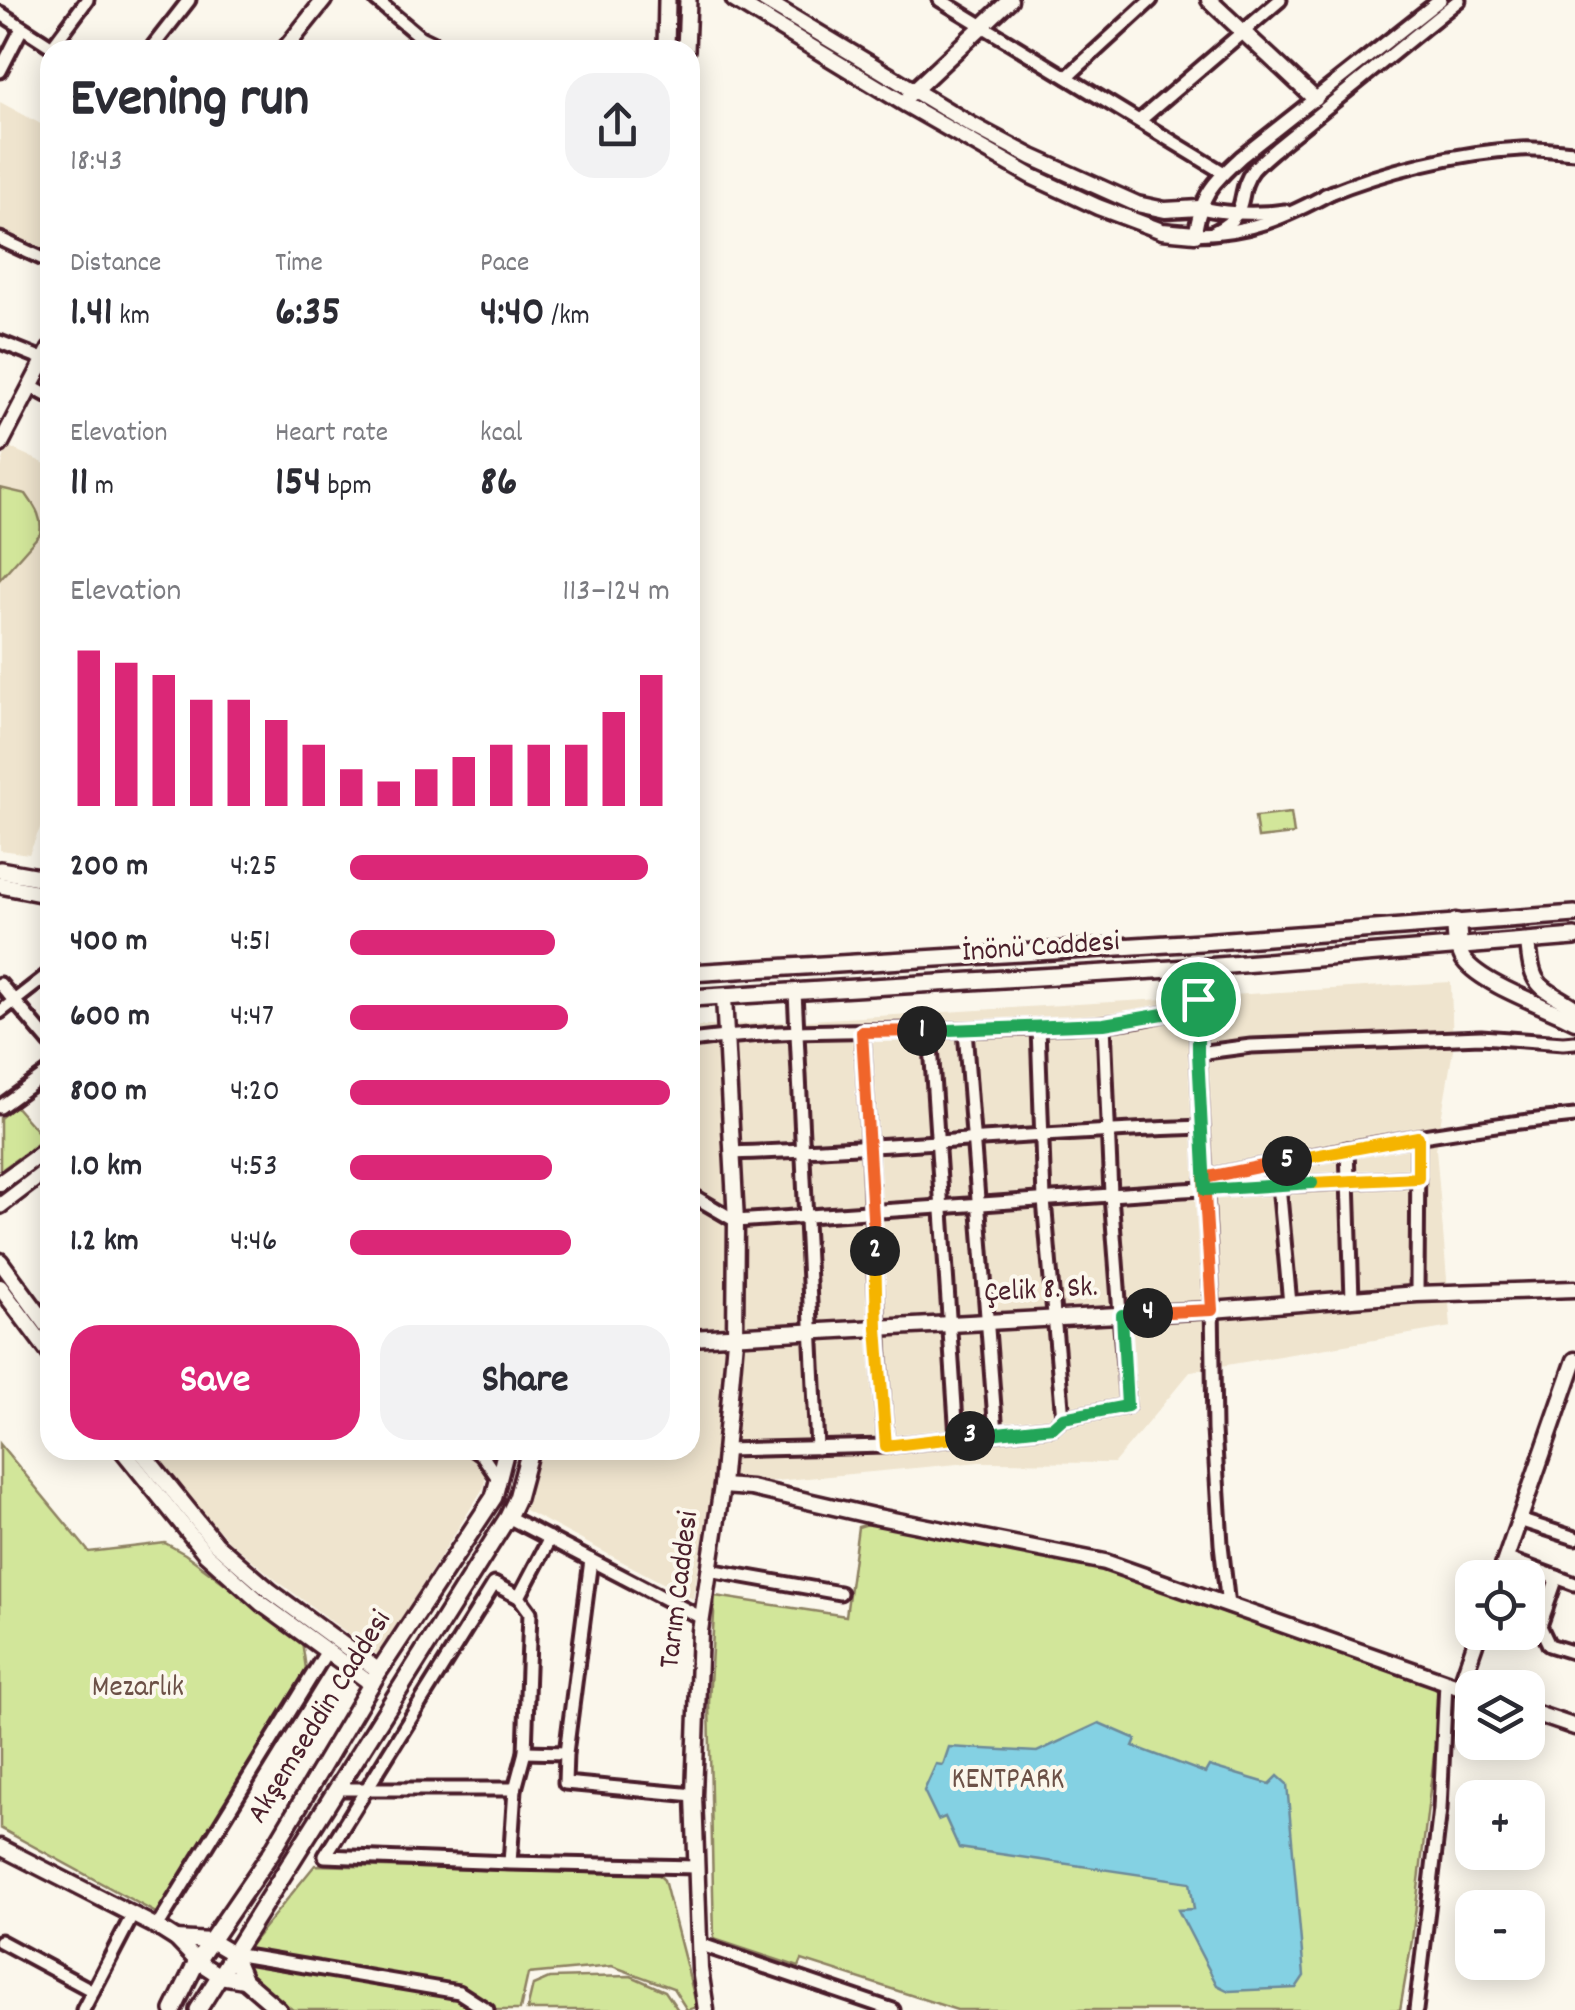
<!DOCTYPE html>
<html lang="en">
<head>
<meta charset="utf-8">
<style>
  :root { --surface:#fff; --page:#f2f2f3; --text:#2b2b33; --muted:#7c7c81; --accent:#db2777 }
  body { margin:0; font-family:Dekko,sans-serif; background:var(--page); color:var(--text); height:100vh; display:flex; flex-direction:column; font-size:38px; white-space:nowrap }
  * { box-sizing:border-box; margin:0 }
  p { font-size:32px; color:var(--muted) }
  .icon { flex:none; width:55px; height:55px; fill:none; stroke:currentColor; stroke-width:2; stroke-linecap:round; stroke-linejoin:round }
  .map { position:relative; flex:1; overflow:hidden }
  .side { position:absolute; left:40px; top:40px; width:660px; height:1420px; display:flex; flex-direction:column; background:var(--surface); border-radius:30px; box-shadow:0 5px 25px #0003 }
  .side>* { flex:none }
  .buttons { position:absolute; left:1455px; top:1560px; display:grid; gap:20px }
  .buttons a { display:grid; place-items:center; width:90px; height:90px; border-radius:20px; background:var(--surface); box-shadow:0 5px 25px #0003; font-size:50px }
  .pin { position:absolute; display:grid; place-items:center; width:85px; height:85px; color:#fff; margin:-42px; border:5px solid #fff; border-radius:50%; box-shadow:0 2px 10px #0007 }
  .km { position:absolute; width:50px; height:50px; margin:-25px; border-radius:50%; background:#222; color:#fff; font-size:28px; line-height:50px; text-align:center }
  .round { display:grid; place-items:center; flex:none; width:105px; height:105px; border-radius:30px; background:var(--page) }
  .summary { display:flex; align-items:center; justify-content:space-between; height:170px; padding:0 30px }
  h1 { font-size:55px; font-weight:700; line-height:75px }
  .stats { display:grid; grid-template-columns:repeat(3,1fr); gap:15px; height:170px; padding:10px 30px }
  .stats div { display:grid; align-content:center }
  .stats b { font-size:42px; font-weight:700 }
  .stats small { font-size:28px; font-weight:400 }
  .stats p { font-size:28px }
  .chart { height:280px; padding:20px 30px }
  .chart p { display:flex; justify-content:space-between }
  .chart svg { width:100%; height:180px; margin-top:10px; stroke:var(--accent); stroke-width:6 }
  .primary-button { display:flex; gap:20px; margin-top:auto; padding:20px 30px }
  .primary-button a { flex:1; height:115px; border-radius:30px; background:var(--accent); color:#fff; font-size:40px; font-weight:700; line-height:115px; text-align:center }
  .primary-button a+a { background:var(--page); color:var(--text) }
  ul { padding:0 30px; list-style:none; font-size:32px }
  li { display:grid; grid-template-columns:160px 120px 1fr; align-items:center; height:75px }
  li i { height:25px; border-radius:12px; background:var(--accent) }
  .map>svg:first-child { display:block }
</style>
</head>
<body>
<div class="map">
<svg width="1575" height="2010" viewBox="0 0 1575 2010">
  <rect width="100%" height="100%" fill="#fbf7ec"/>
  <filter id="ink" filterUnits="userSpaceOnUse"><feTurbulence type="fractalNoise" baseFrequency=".01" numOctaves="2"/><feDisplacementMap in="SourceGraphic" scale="20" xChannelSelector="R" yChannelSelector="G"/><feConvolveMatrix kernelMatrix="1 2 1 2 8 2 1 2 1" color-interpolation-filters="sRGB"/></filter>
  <g filter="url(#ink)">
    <g fill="#efe4ce">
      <polygon points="0,102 50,129 50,257 0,234"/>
      <polygon points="7,446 50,466 50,805 29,854 0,850 0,472"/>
      <polygon points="1451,982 1453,1050 1436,1149 1451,1327 1191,1371 1114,1463 979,1462 742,1484 713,1482 693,1599 523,1509 536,1450 690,1450 690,1027"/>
      <polygon points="153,1450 466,1450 481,1462 486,1471 484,1487 378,1656 276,1580 229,1541 197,1507"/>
    </g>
    <g fill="#d2e69a" stroke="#8e8262" stroke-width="2.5">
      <path d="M0,488l26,6c9,13 17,23 14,40l-40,45z"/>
      <polygon points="1291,813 1294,834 1258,838 1255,817"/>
      <polygon points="15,1106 44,1139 0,1171 0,1118"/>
      <polygon points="0,1444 89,1552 165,1543 185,1554 302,1641 307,1676 158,1914 0,1828"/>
      <polygon points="878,1521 1116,1569 1434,1686 1441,1697 1412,1940 1400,2010 957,2010 802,1960 799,1967 714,1939 709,1702 715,1596 846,1616 858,1527"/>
      <polygon points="315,1865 659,1875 664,1880 696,2003 694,2008 687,2010 673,1988 612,1966 528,1974 520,2010 293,2010 251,1977 243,1965 246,1950"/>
      <polygon points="631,1976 665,1991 678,2010 527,2010 533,1985 549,1978"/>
    </g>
    <polygon fill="#84d1e3" stroke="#6d8a99" stroke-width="2.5" points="1099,1723 1136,1739 1133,1746 1205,1773 1209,1766 1270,1784 1278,1776 1287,1784 1304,1976 1296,1988 1229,1991 1217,1985 1178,1910 1194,1909 1190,1882 959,1848 945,1817 938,1820 924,1791 936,1764 943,1765 949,1747 1037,1752"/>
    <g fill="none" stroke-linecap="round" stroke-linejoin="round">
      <defs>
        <g id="minor">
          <polyline points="376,0 420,37 447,50"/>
          <polyline points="940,0 1224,173"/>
          <polyline points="0,13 57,50"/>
          <polyline points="52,47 87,0"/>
          <polyline points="150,50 189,0"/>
          <polyline points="408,50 420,37"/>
          <polyline points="0,71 22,28"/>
          <polyline points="1067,77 1151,0"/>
          <polyline points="1139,121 1280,0"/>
          <path d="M1332,192c-47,26 -83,41 -137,42 7,-41 17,-50 46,-77l199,-157"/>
          <path d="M1325,195c59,-24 133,-43 196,-46 18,-1 36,2 54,3"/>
          <path d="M1200,208c29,6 56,7 85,3"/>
          <path d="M1214,232c39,-20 20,-37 39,-62 7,-8 17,-16 25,-23l181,-147"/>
          <polyline points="0,239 50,262"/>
          <polyline points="0,342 43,359"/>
          <polyline points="30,386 50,397"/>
          <polyline points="1205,967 1198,999 1198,1053 1212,1303 1214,1430 1221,1544 1228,1606"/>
          <polyline points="0,984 50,1043"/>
          <polyline points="795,992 817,1448"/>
          <polyline points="0,1012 50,973"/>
          <polyline points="1038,1027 1044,1200 1063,1418"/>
          <polyline points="930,1030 957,1437"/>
          <polyline points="965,1030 996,1433"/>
          <path d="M862,1032c9,138 13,276 24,414"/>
          <path d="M690,1041c108,-15 219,-8 329,-13 48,-2 97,-2 144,-14 12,-3 24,-10 35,-15"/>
          <polyline points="1198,1053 1251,1046 1481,1037 1563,1043 1575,1042"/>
          <polyline points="0,1107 50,1071"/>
          <polyline points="1347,1149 1352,1299"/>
          <path d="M733,1153c156,-5 312,-21 469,-26"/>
          <path d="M1204,1178c123,-26 246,-50 371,-62"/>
          <polyline points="1279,1185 1290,1304"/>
          <polyline points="690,1194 736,1221 1183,1190 1418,1178"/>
          <polyline points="1417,1294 1418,1137"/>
          <polyline points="475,1450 482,1455 499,1480"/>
          <polyline points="725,1450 886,1446 1053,1427 1063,1418 1127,1406 1111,1195 1104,1024"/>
          <polyline points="508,1517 702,1618"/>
          <polyline points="1519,1520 1575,1538"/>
          <polyline points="1505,1558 1575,1584"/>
          <polyline points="591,1560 566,1753 565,1783 694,1795"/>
          <polyline points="709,1570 840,1593"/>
          <polyline points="1557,1577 1540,1626 1549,1645 1575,1653"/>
          <polyline points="519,1597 550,1538"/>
          <polyline points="525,1752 566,1753"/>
          <polyline points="339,1789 515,1789"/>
          <polyline points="510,1863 515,1789 525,1752 530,1612 519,1597 494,1584 325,1856 510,1863 696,1867"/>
          <polyline points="157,1927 327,1651"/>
          <polyline points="0,1941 93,1991"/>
          <polyline points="699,1944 893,2010"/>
          <polyline points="233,1954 459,1992 487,2010"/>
          <polyline points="83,2010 133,1914"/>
          <polyline points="1416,2010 1440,1809 1446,1682"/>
        </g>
        <g id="tertiary">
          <polyline points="734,0 907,105 1031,176 1098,207 1162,231 1195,234"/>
          <polyline points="764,0 970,124 1032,157 1137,204 1165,210 1200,208"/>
          <polyline points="1209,0 1315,99"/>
          <polyline points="284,50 324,0"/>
          <polyline points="910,94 1010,0"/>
          <polyline points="0,445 50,349"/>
          <path d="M1528,941c4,47 9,43 47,67"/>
          <path d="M1458,946c2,5 3,10 6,14 19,25 82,46 111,61"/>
          <polyline points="0,1183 50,1147"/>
          <polyline points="0,1206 50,1168"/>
          <polyline points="0,1261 50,1329"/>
          <polyline points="0,1287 50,1354"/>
          <polyline points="690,1338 1212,1310 1417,1294 1575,1289"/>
          <polyline points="122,1450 206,1554 261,1603 372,1684"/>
          <polyline points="140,1450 216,1544 270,1591 379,1671"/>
          <polyline points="722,1486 751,1488 873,1516 1105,1562 1472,1691"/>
          <polyline points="1499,1578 1575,1360"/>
          <polyline points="1460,1687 1479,1632"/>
          <polyline points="1528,1711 1575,1727"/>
          <polyline points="0,1847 157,1927 176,1939 197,1961 220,1976 244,1980"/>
          <polyline points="176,1939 211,1941 233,1954 244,1980 279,2010"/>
          <polyline points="706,2010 700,1969 694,1795 700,1631 722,1486 735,1339 736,1221 724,997"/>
        </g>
        <g id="secondary">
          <polyline points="666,50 667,0"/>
          <polyline points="686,50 688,0"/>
          <polyline points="0,870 50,879"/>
          <polyline points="0,885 50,895"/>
          <polyline points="690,973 1201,942 1575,914"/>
          <polyline points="690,998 1205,967 1575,937"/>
          <polyline points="173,2010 197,1961 271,1853 379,1671 494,1497 506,1450"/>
          <polyline points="198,2010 508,1517 517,1498 530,1450"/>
        </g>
        <polyline id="primary" points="1456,923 1458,946"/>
      </defs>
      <use href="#minor" stroke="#4a1f2b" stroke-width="19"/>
      <use href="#tertiary" stroke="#4a1f2b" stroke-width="21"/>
      <use href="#secondary" stroke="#4a1f2b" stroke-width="22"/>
      <use href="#primary" stroke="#4a1f2b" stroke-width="25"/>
      <use href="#minor" stroke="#fbf7ec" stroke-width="11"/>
      <use href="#tertiary" stroke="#fbf7ec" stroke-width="14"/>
      <use href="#secondary" stroke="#fbf7ec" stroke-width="15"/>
      <use href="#primary" stroke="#fbf7ec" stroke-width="18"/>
    </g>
  </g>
  <g fill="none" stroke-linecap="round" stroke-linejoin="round" filter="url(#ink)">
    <defs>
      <polyline id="split-1" points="922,1031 1104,1024 1163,1014 1198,999"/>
      <polyline id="split-2" points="875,1251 862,1032 922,1031"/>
      <polyline id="split-3" points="875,1251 877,1328 886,1446 970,1436"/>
      <polyline id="split-4" points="970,1436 1053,1427 1063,1418 1127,1406 1122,1315 1148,1313"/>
      <polyline id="split-5" points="1148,1313 1212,1310 1204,1178 1287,1161"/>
      <polyline id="split-6" points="1287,1161 1418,1137 1418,1178 1312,1183"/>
      <polyline id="split-7" points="1198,999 1198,1053 1205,1190 1312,1183"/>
    </defs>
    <use href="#split-1" stroke="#fff" stroke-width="20"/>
    <use href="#split-2" stroke="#fff" stroke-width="20"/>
    <use href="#split-3" stroke="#fff" stroke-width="20"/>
    <use href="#split-4" stroke="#fff" stroke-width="20"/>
    <use href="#split-5" stroke="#fff" stroke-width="20"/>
    <use href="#split-6" stroke="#fff" stroke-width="20"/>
    <use href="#split-7" stroke="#fff" stroke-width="20"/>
    <use href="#split-1" stroke="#22a559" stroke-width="12"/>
    <use href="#split-2" stroke="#f0652b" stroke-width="12"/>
    <use href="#split-3" stroke="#f5b400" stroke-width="12"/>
    <use href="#split-4" stroke="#22a559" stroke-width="12"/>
    <use href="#split-5" stroke="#f0652b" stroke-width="12"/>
    <use href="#split-6" stroke="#f5b400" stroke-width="12"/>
    <use href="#split-7" stroke="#22a559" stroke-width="12"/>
  </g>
  <g text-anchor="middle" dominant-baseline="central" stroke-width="8" stroke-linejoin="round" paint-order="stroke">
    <g font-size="30" fill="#4a1f2b" stroke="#fbf7ec">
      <text transform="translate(1041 949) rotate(-4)">İnönü Caddesi</text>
      <text transform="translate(1041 1292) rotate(-3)">Çelik 8. Sk.</text>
      <text transform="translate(681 1590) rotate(-83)">Tarım Caddesi</text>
      <text transform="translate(321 1718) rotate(-58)">Akşemseddin Caddesi</text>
    </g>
    <g font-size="30" fill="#6c5147" stroke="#fbf7ec">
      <text x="138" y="1689">Mezarlık</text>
      <text x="1008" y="1781">KENTPARK</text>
    </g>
  </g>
</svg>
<div class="buttons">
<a><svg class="icon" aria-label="locate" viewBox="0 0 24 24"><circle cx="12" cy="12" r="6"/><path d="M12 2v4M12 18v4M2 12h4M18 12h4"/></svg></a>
<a><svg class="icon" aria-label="layers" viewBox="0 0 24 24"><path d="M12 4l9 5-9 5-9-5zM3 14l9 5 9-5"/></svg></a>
<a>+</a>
<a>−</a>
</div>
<div class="pin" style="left:1198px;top:999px;background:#1e9e55"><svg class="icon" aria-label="arrive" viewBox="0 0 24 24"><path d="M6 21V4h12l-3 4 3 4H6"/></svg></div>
<b class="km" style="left:922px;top:1031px">1</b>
<b class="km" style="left:875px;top:1251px">2</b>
<b class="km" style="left:970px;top:1436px">3</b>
<b class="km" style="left:1148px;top:1313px">4</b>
<b class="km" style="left:1287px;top:1161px">5</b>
<section class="side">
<div class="summary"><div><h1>Evening run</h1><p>18:43</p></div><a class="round"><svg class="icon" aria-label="share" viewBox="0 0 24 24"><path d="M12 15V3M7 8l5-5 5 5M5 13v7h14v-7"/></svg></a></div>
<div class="stats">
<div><p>Distance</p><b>1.41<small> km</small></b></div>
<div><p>Time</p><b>6:35</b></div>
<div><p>Pace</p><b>4:40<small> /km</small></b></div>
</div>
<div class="stats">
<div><p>Elevation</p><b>11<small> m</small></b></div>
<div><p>Heart rate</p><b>154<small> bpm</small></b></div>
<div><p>kcal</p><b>86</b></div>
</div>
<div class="chart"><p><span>Elevation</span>113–124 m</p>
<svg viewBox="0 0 160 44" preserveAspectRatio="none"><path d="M5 44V6M15 44V9M25 44V12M35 44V18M45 44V18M55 44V23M65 44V29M75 44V35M85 44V38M95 44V35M105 44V32M115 44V29M125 44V29M135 44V29M145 44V21M155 44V12"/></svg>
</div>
<ul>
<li><b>200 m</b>4:25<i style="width:93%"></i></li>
<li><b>400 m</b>4:51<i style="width:64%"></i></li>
<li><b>600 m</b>4:47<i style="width:68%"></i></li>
<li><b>800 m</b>4:20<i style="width:100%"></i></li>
<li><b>1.0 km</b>4:53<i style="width:63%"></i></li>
<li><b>1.2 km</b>4:46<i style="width:69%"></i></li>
</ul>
<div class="primary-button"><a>Save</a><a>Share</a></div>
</section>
</div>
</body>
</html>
